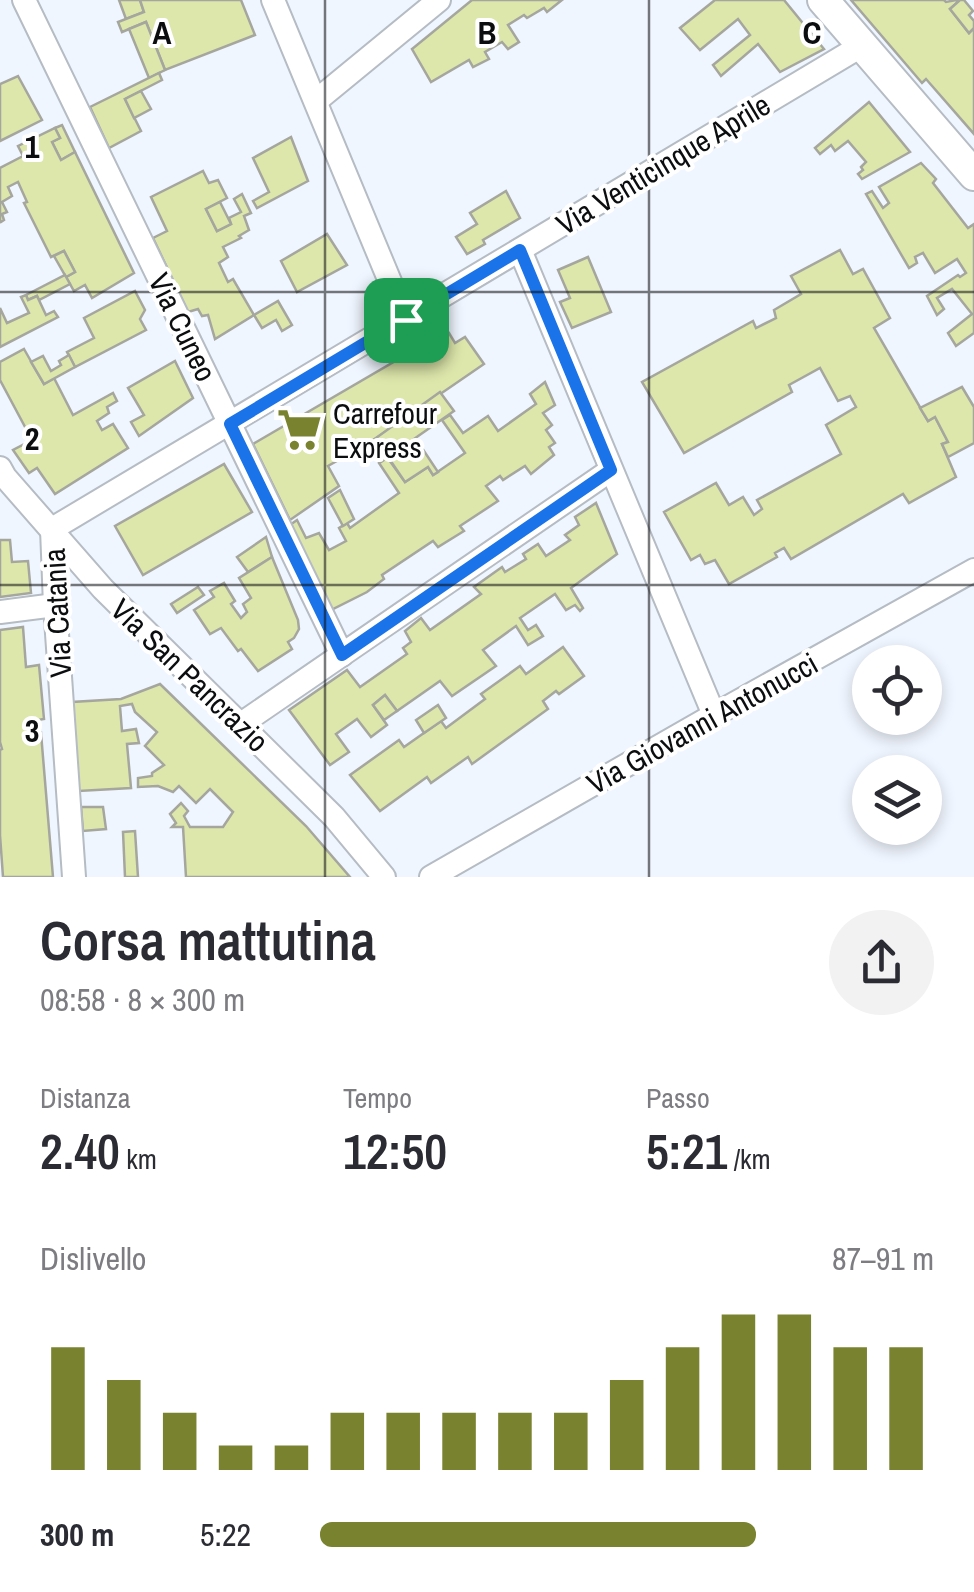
<!DOCTYPE html>
<html lang="it">
<head>
<meta charset="utf-8">
<style>
  :root { --surface:#fff; --page:#f2f2f3; --text:#2b2b33; --muted:#7c7c81; --accent:#79822e }
  body { margin:0; font-family:"Archivo Narrow",sans-serif; background:var(--page); color:var(--text); height:100vh; display:flex; flex-direction:column; font-size:38px; white-space:nowrap }
  * { box-sizing:border-box; margin:0 }
  p { font-size:32px; color:var(--muted) }
  .icon { flex:none; width:55px; height:55px; fill:none; stroke:currentColor; stroke-width:2; stroke-linecap:round; stroke-linejoin:round }
  .map { position:relative; height:877px; overflow:hidden }
  .sheet { display:flex; flex-direction:column; background:var(--surface); flex:1 }
  .sheet>* { flex:none }
  .fabs { position:absolute; left:852px; top:645px; display:grid; gap:20px }
  .fabs a { display:grid; place-items:center; width:90px; height:90px; border-radius:50%; background:var(--surface); box-shadow:0 5px 15px #0003; font-size:50px }
  .pin { position:absolute; display:grid; place-items:center; width:85px; height:85px; color:#fff; margin:-42px; border-radius:20px; box-shadow:0 5px 15px #0006 }
  .round { display:grid; place-items:center; flex:none; width:105px; height:105px; border-radius:52px; background:var(--page) }
  .overview { display:flex; align-items:center; justify-content:space-between; height:170px; padding:0 40px }
  h1 { font-size:55px; font-weight:600; line-height:75px }
  .stats { display:grid; grid-template-columns:repeat(3,1fr); gap:15px; height:170px; padding:10px 40px }
  .stats div { display:grid; align-content:center }
  .stats b { font-size:50px; font-weight:600 }
  .stats small { font-size:28px; font-weight:400 }
  .stats p { font-size:28px }
  .chart { height:280px; padding:20px 40px }
  .chart p { display:flex; justify-content:space-between }
  .chart svg { width:100%; height:180px; margin-top:10px; stroke:var(--accent); stroke-width:6 }
  ul { padding:0 40px; list-style:none; font-size:32px }
  li { display:grid; grid-template-columns:160px 120px 1fr; align-items:center; height:75px }
  li i { height:25px; border-radius:12px; background:var(--accent) }
  .map>svg:first-child { display:block }
</style>
</head>
<body>
<div class="map">
<svg width="974" height="877" viewBox="0 0 974 877">
  <rect width="100%" height="100%" fill="#f0f6ff"/>
  <g fill="#dde6ab" stroke="#a5a69d" stroke-width="2.5">
    <polygon points="119,0 140,0 144,12 126,19"/>
    <polygon points="140,0 241,0 255,35 165,70 146,22 122,32 118,22 144,12"/>
    <polygon points="472,0 562,0 547,12 544,8 527,18 524,15 508,25 519,42 508,49 502,42 485,52 489,59 473,67 469,60 431,82 412,49"/>
    <polygon points="715,0 784,0 824,49 780,72 758,44 721,76 713,65 750,35 738,19 700,50 680,28"/>
    <polygon points="851,0 944,0 946,2 956,0 958,2 950,9 969,33 974,28 974,134 926,79 922,83"/>
    <polygon points="960,0 964,0 973,11 969,15 974,21 974,28 969,33 950,9"/>
    <polygon points="146,22 165,70 149,78 129,29"/>
    <polygon points="159,73 162,80 125,99 141,131 109,148 90,107"/>
    <polygon points="18,76 42,120 0,141 0,84"/>
    <polygon points="141,91 151,109 134,118 125,99"/>
    <polygon points="869,102 910,152 862,179 858,174 863,170 861,167 866,162 848,141 835,151 831,145 820,154 815,148"/>
    <polygon points="62,125 75,152 61,160 52,142 60,138 55,128"/>
    <polygon points="55,128 60,138 52,142 61,160 75,152 134,273 92,298 85,285 74,291 66,277 75,272 64,251 51,257 24,203 27,202 18,182 8,187 12,196 2,202 7,212 2,214 4,220 1,222 0,220 0,168 23,156 18,146"/>
    <polygon points="291,137 308,181 257,208 253,201 269,192 253,158"/>
    <polygon points="921,163 936,179 933,183 968,228 974,224 974,333 956,346 948,333 972,314 952,289 937,298 944,309 937,315 927,296 958,275 960,277 966,273 957,259 935,273 923,253 915,257 917,263 909,268 866,194 872,191 883,208 889,203 879,187"/>
    <polygon points="203,171 209,183 218,180 227,198 206,209 217,231 231,224 229,218 241,212 234,199 242,194 251,213 244,216 249,230 239,236 241,238 223,247 228,257 219,263 228,282 233,279 254,315 215,339 208,315 202,316 198,309 188,312 153,238 167,231 151,197"/>
    <polygon points="506,191 520,218 483,240 485,244 467,254 456,237 477,224 470,213"/>
    <polygon points="220,202 231,224 217,231 206,209"/>
    <polygon points="327,234 347,265 297,292 281,261"/>
    <polygon points="840,250 853,274 863,269 890,318 874,328 928,421 935,417 948,442 942,444 956,477 909,503 903,494 791,559 784,548 775,553 777,557 729,584 715,560 705,564 700,555 691,560 664,512 716,483 729,505 743,497 754,515 762,509 757,500 841,454 826,425 856,407 850,396 838,401 820,368 789,385 792,392 684,453 642,382 753,321 756,328 776,318 774,310 801,294 791,276"/>
    <polygon points="64,251 75,272 66,277 54,256"/>
    <polygon points="588,257 611,312 572,328 560,302 570,298 558,270"/>
    <polygon points="65,275 70,284 39,300 37,296 28,300 26,295"/>
    <polygon points="135,291 145,310 140,319 146,330 75,367 67,352 94,338 84,318"/>
    <polygon points="26,295 28,300 37,296 46,315 54,311 58,317 0,347 0,308 7,323 29,313 21,297"/>
    <polygon points="278,301 292,325 282,331 276,320 262,328 254,315"/>
    <polygon points="423,331 428,337 438,331 441,338 449,333 455,343 465,337 484,364 369,443 328,466 339,486 290,520 253,444 414,350 409,343 419,339 416,335"/>
    <polygon points="24,349 44,384 54,378 73,415 113,393 117,401 107,407 109,413 97,421 102,430 113,424 128,448 55,494 37,468 29,473 13,450 32,440 0,380 0,362"/>
    <polygon points="69,355 75,367 44,384 31,362 43,356 51,371 61,365 59,361"/>
    <polygon points="175,361 193,398 139,436 131,422 144,415 128,388"/>
    <polygon points="545,382 555,405 543,413 552,425 546,430 555,443 549,447 554,455 531,474 525,466 503,480 500,476 486,486 498,501 460,526 464,531 438,547 433,541 382,575 384,579 367,592 331,610 290,525 297,520 306,538 319,533 329,550 346,541 339,528 347,523 350,528 399,493 379,463 387,457 405,482 428,467 433,475 465,453 442,420 450,415 463,433 488,416 498,431 536,404 530,394"/>
    <polygon points="962,387 974,407 974,443 948,457 942,444 948,442 935,417 928,421 920,408"/>
    <polygon points="440,392 454,411 381,462 369,443"/>
    <polygon points="418,442 438,472 433,475 428,467 405,482 390,460"/>
    <polygon points="224,464 252,512 143,575 115,526"/>
    <polygon points="340,490 354,519 343,526 328,498"/>
    <polygon points="596,503 617,554 571,588 583,608 580,611 575,605 566,610 555,594 520,618 528,630 536,625 543,636 528,645 516,626 483,650 496,666 452,696 440,681 397,711 385,695 373,705 387,725 371,737 357,719 336,734 349,752 330,765 289,710 347,670 360,687 407,654 403,648 411,642 405,631 421,618 430,630 481,594 474,587 502,567 505,572 526,559 523,554 538,544 546,556 570,540 565,535 579,525 575,517"/>
    <polygon points="266,537 272,557 248,572 237,557"/>
    <polygon points="0,540 10,540 12,562 28,561 31,593 0,597"/>
    <polygon points="272,557 298,620 299,629 294,638 288,642 292,649 258,671 241,649 238,651 221,628 210,634 194,610 214,597 210,591 224,583 235,601 231,604 241,618 247,612 243,604 251,598 239,578"/>
    <polygon points="198,587 204,595 177,613 171,604"/>
    <polygon points="23,627 26,667 39,665 44,719 32,721 33,737 41,733 53,877 3,877 0,835 0,750 2,749 0,742 0,630"/>
    <polygon points="563,647 584,676 559,694 556,691 543,701 548,709 472,764 468,757 431,783 427,777 380,811 350,775 399,740 404,747 441,721 446,728 485,699 481,694 520,666 526,674"/>
    <polygon points="160,684 306,826 350,877 186,877 183,827 172,827 176,823 170,814 181,803 188,811 184,816 190,827 223,827 233,812 210,789 196,803 179,786 173,792 158,786 138,787 138,778 152,776 152,773 164,765 145,746 157,732 135,712 132,704 120,706 122,731 136,729 139,743 127,744 131,788 79,791 72,702 121,699"/>
    <polygon points="385,695 397,711 384,720 373,705"/>
    <polygon points="438,705 446,718 424,733 416,720"/>
    <polygon points="81,807 103,807 106,829 83,831"/>
    <polygon points="135,831 138,877 125,877 123,832"/>
  </g>
  <g fill="none" stroke-linecap="round" stroke-linejoin="round">
    <defs>
      <g id="street">
        <polyline points="24,0 342,655"/>
        <polyline points="273,0 406,320"/>
        <polyline points="316,101 439,0"/>
        <polyline points="520,250 714,715"/>
        <polyline points="0,468 5,477 103,589 334,817 384,877"/>
        <polyline points="0,612 55,605"/>
        <polyline points="241,724 611,470"/>
        <polyline points="74,877 55,605 52,529 861,46"/>
        <polyline points="431,877 714,715 974,570"/>
      </g>
      <polyline id="secondary" points="823,0 974,175"/>
    </defs>
    <use href="#street" stroke="#b6bcc4" stroke-width="26"/>
    <use href="#secondary" stroke="#b6bcc4" stroke-width="34"/>
    <use href="#street" stroke="#fff" stroke-width="22"/>
    <use href="#secondary" stroke="#fff" stroke-width="30"/>
  </g>
  <g fill="none" stroke-linecap="round" stroke-linejoin="round">
    <defs>
      <polygon id="route" points="520,250 611,470 342,655 230,424"/>
    </defs>
    <use href="#route" stroke="#fff" stroke-width="20"/>
    <use href="#route" stroke="#1a73e8" stroke-width="12"/>
  </g>
  <path fill="none" stroke="#0b0d0f" stroke-width="2.5" stroke-opacity="0.55" d="M325,0v877M649,0v877M0,292h974M0,585h974"/>
  <defs>
    <symbol id="supermarket-bare" viewBox="-9 -9 18 18"><path d="M-6-5.5h2.5l.6 2H6L4.5 2H-2.5L-4.4-4H-6ZM-1.5 3.2a1.3 1.3 0 1 0 .1 0ZM3 3.2a1.3 1.3 0 1 0 .1 0Z" fill="#79822e" stroke="#fff" stroke-width="2.5" paint-order="stroke"/></symbol>
  </defs>
  <g fill-rule="evenodd">
    <use href="#supermarket-bare" x="268" y="398" width="63" height="63"/>
  </g>
  <g text-anchor="middle" dominant-baseline="central" stroke-width="8" stroke-linejoin="round" paint-order="stroke">
    <g font-size="30" fill="#0b0d0f" stroke="#fff">
      <text transform="translate(663 164) rotate(-31)">Via Venticinque Aprile</text>
      <text transform="translate(183 327) rotate(64)">Via Cuneo</text>
      <text transform="translate(57 613) rotate(-93)">Via Catania</text>
      <text transform="translate(190 675) rotate(44)">Via San Pancrazio</text>
      <text transform="translate(702 723) rotate(-29)">Via Giovanni Antonucci</text>
    </g>
    <g font-size="30" fill="#0b0d0f" stroke="#fff" text-anchor="start">
      <text x="333" y="413">Carrefour<tspan x="333" dy="34">Express</tspan></text>
    </g>
  </g>
  <g font-size="32" text-anchor="middle" font-weight="bold" fill="#0b0d0f" stroke="#fff" stroke-width="8" stroke-linejoin="round" paint-order="stroke">
    <text x="162" y="44">A</text>
    <text x="487" y="44">B</text>
    <text x="812" y="44">C</text>
    <text x="32" y="158">1</text>
    <text x="32" y="450">2</text>
    <text x="32" y="742">3</text>
  </g>
</svg>
<div class="fabs">
<a><svg class="icon" aria-label="locate" viewBox="0 0 24 24"><circle cx="12" cy="12" r="6"/><path d="M12 2v4M12 18v4M2 12h4M18 12h4"/></svg></a>
<a><svg class="icon" aria-label="layers" viewBox="0 0 24 24"><path d="M12 4l9 5-9 5-9-5zM3 14l9 5 9-5"/></svg></a>
</div>
<div class="pin" style="left:406px;top:320px;background:#1e9e55"><svg class="icon" aria-label="arrive" viewBox="0 0 24 24"><path d="M6 21V4h12l-3 4 3 4H6"/></svg></div>
</div>
<section class="sheet">
<div class="overview"><div><h1>Corsa mattutina</h1><p>08:58 · 8 × 300 m</p></div><a class="round"><svg class="icon" aria-label="share" viewBox="0 0 24 24"><path d="M12 15V3M7 8l5-5 5 5M5 13v7h14v-7"/></svg></a></div>
<div class="stats">
<div><p>Distanza</p><b>2.40<small> km</small></b></div>
<div><p>Tempo</p><b>12:50</b></div>
<div><p>Passo</p><b>5:21<small> /km</small></b></div>
</div>
<div class="chart"><p><span>Dislivello</span>87–91 m</p>
<svg viewBox="0 0 160 44" preserveAspectRatio="none"><path d="M5 44V14M15 44V22M25 44V30M35 44V38M45 44V38M55 44V30M65 44V30M75 44V30M85 44V30M95 44V30M105 44V22M115 44V14M125 44V6M135 44V6M145 44V14M155 44V14"/></svg>
</div>
<ul>
<li><b>300 m</b>5:22<i style="width:71%"></i></li>
</ul>
</section>
</body>
</html>
